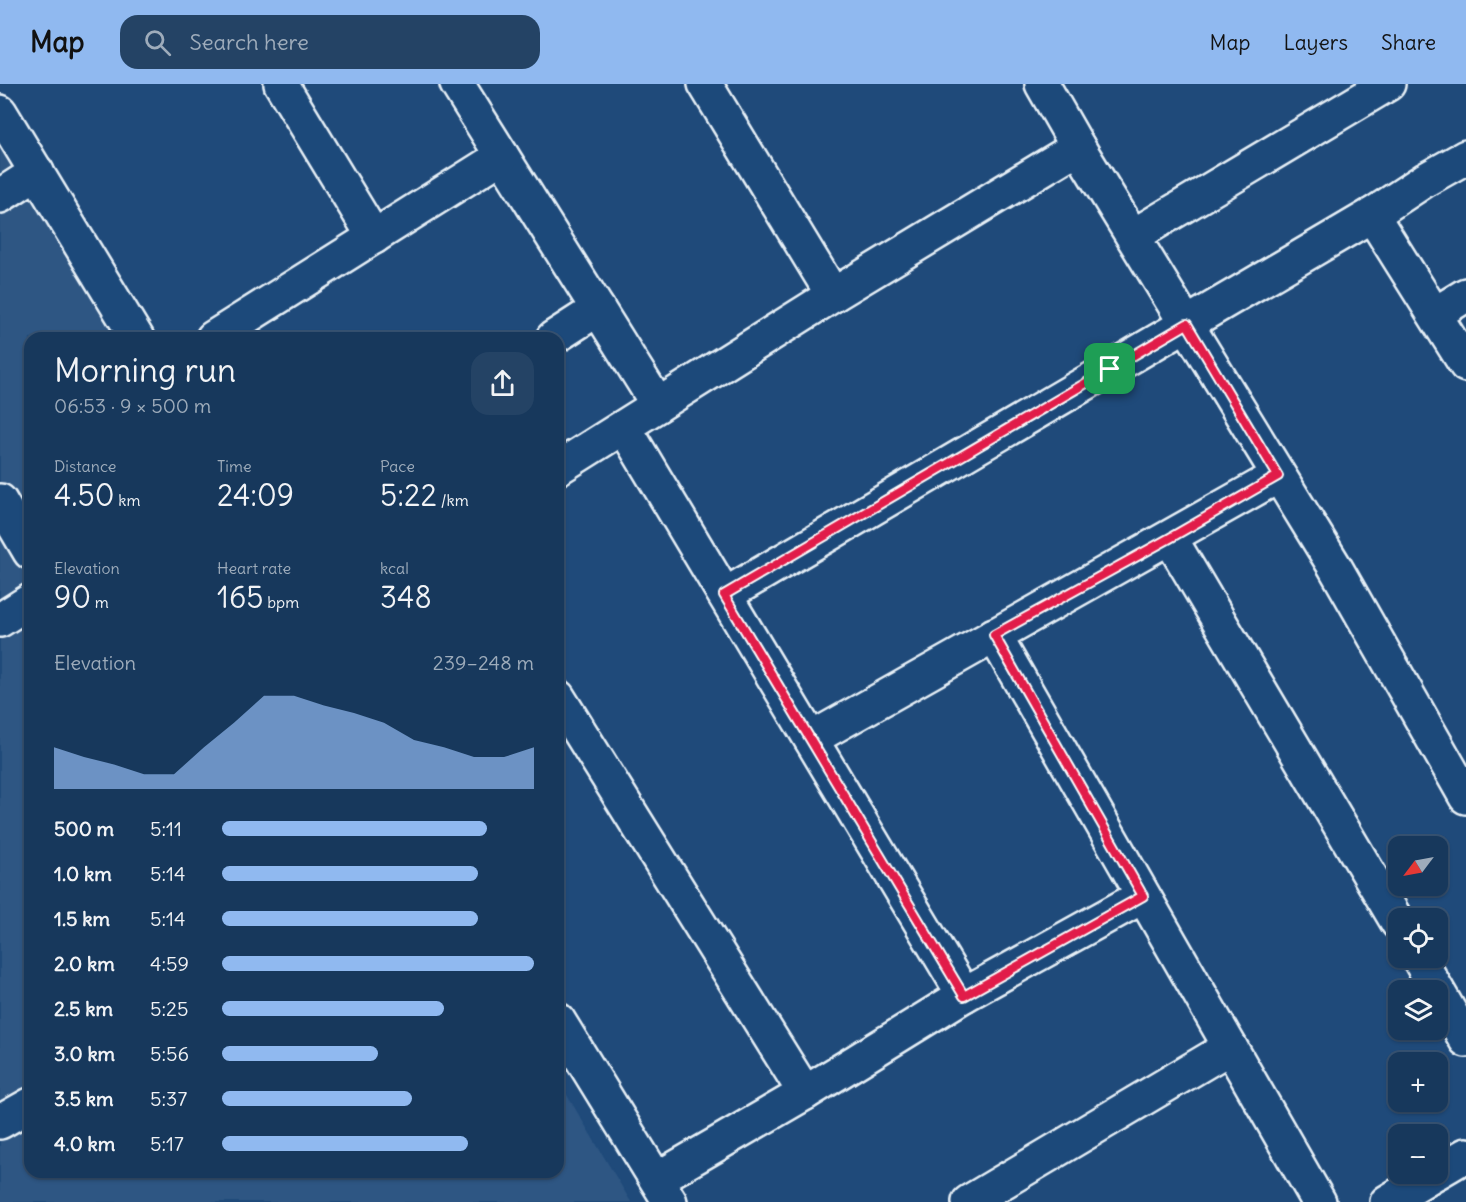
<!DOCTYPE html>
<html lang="en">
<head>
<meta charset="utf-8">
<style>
  :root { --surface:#17385c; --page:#244365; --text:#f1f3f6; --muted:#9eacbb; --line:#365272; --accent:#90b9f0 }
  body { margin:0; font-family:Delius,sans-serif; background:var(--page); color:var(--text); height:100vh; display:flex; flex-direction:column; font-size:22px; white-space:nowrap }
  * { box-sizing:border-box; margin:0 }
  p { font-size:20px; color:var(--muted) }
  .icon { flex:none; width:33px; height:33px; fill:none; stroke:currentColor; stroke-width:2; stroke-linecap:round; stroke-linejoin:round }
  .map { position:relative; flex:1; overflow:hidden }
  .panel { position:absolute; left:24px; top:248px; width:540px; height:846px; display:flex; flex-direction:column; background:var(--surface); border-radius:18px; box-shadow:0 2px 4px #0004,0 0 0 2px var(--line) }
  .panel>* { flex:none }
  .needle { width:39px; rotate:238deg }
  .buttons { position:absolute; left:1388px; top:752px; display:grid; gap:12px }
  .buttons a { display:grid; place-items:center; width:60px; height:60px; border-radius:12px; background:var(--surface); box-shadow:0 2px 4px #0004,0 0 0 2px var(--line); font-size:30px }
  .pin { position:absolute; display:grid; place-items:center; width:51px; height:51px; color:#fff; margin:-26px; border-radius:12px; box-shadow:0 3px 9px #0006 }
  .round { display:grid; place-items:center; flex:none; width:63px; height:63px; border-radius:18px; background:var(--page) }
  .overview { display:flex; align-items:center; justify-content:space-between; height:102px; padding:0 30px }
  h1 { font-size:33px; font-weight:600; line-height:45px }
  .stats { display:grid; grid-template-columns:repeat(3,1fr); gap:9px; height:102px; padding:6px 30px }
  .stats div { display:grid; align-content:center }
  .stats b { font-size:30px; font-weight:600 }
  .stats small { font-size:16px; font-weight:400 }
  .stats p { font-size:16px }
  .chart { height:168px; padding:12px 30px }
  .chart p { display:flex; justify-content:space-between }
  .chart svg { width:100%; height:108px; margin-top:6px; fill:var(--accent); opacity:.7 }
  ul { padding:0 30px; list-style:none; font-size:20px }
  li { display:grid; grid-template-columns:96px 72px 1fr; align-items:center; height:45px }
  li i { height:15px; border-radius:8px; background:var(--accent) }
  header { display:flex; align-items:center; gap:36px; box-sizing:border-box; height:84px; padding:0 30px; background:var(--accent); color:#111 }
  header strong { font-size:28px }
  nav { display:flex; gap:33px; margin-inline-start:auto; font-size:21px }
  .search { width:420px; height:54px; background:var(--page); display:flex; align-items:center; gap:15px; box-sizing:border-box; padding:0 21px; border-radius:18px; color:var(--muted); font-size:22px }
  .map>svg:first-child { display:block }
</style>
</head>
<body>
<header>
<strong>Map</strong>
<div class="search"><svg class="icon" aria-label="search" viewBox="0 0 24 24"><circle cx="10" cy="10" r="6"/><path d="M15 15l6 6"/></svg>Search here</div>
<nav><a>Map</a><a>Layers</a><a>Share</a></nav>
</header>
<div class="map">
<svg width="1466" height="1118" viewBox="0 0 1466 1118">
  <rect width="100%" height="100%" fill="#1f4a7a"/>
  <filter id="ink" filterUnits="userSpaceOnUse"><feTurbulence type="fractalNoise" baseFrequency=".0167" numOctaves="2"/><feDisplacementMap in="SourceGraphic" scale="12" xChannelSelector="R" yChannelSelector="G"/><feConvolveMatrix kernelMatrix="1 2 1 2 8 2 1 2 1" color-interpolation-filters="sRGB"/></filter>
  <g filter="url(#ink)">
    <polygon fill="#2e5683" points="0,59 116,253 30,254 30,1088 558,1088 558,996 631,1118 0,1118"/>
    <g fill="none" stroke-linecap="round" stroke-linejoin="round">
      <defs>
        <g id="minor">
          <polyline points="281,0 374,153"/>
          <polyline points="457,0 658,321"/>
          <polyline points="705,0 833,211"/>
          <polyline points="1042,0 1078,63 1335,483 1466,713"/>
          <polyline points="0,28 137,254"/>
          <polyline points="0,112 37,88"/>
          <polyline points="1372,131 1466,281"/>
          <polyline points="1133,152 1388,0"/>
          <polyline points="1435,230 1466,211"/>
          <polyline points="213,254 502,72"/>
          <polyline points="553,254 598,225"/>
          <polyline points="624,343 964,911 805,1009 657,1095"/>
          <polyline points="558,384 833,211 1078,63"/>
          <polyline points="0,417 30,468"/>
          <polyline points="1170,454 1398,839"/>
          <polyline points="725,511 1372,131 1425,96 1466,73"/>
          <polyline points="0,536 30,517"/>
          <polyline points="994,551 1319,1118"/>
          <polyline points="558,613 805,1009"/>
          <polyline points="811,655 1278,392"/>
          <polyline points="1418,873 1466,956"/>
          <polyline points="964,911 1143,812"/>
          <polyline points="558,936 670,1118"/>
          <polyline points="0,1038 30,1021"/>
          <polyline points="1437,1088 1466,1071"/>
          <polyline points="969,1118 1230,963"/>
          <polyline points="1387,1118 1435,1089"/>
        </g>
      </defs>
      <use href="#minor" stroke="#e8f1f8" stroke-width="38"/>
      <use href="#minor" stroke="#1f4a7a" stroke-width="33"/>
    </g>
  </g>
  <g fill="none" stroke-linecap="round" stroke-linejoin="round" filter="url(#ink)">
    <defs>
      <polygon id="route" points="1187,240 1278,392 1170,454 994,551 1143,812 964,912 724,511"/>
    </defs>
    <use href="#route" stroke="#fff" stroke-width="12"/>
    <use href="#route" stroke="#e11d48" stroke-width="8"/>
  </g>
</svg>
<div class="buttons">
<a><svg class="needle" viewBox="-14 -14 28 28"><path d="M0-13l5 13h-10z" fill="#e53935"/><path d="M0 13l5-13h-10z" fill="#9eacbb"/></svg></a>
<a><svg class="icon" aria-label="locate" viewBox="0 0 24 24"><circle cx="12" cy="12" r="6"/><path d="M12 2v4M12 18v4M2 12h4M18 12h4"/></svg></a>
<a><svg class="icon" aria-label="layers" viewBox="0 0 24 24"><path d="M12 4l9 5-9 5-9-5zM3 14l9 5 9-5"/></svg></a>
<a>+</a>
<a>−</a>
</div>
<div class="pin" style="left:1110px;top:285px;background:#1e9e55"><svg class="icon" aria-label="arrive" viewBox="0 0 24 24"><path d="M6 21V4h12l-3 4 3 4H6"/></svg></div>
<section class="panel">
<div class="overview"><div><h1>Morning run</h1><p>06:53 · 9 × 500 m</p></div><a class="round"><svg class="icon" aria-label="share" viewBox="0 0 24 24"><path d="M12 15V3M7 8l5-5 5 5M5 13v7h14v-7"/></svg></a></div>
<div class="stats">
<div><p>Distance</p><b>4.50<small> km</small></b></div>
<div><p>Time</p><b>24:09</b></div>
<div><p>Pace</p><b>5:22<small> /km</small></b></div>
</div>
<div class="stats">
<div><p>Elevation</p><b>90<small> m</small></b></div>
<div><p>Heart rate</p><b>165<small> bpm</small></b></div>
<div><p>kcal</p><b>348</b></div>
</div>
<div class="chart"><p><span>Elevation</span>239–248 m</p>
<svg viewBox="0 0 160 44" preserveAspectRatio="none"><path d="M0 44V27L10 31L20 34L30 38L40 38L50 27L60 17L70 6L80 6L90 10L100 13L110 17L120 24L130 27L140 31L150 31L160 27V44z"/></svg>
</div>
<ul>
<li><b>500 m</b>5:11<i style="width:85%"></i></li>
<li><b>1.0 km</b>5:14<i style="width:82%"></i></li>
<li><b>1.5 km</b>5:14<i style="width:82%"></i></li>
<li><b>2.0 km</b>4:59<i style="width:100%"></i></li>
<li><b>2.5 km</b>5:25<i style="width:71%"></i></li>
<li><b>3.0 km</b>5:56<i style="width:50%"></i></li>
<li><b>3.5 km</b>5:37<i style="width:61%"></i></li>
<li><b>4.0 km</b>5:17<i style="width:79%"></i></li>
</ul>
</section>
</div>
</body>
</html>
